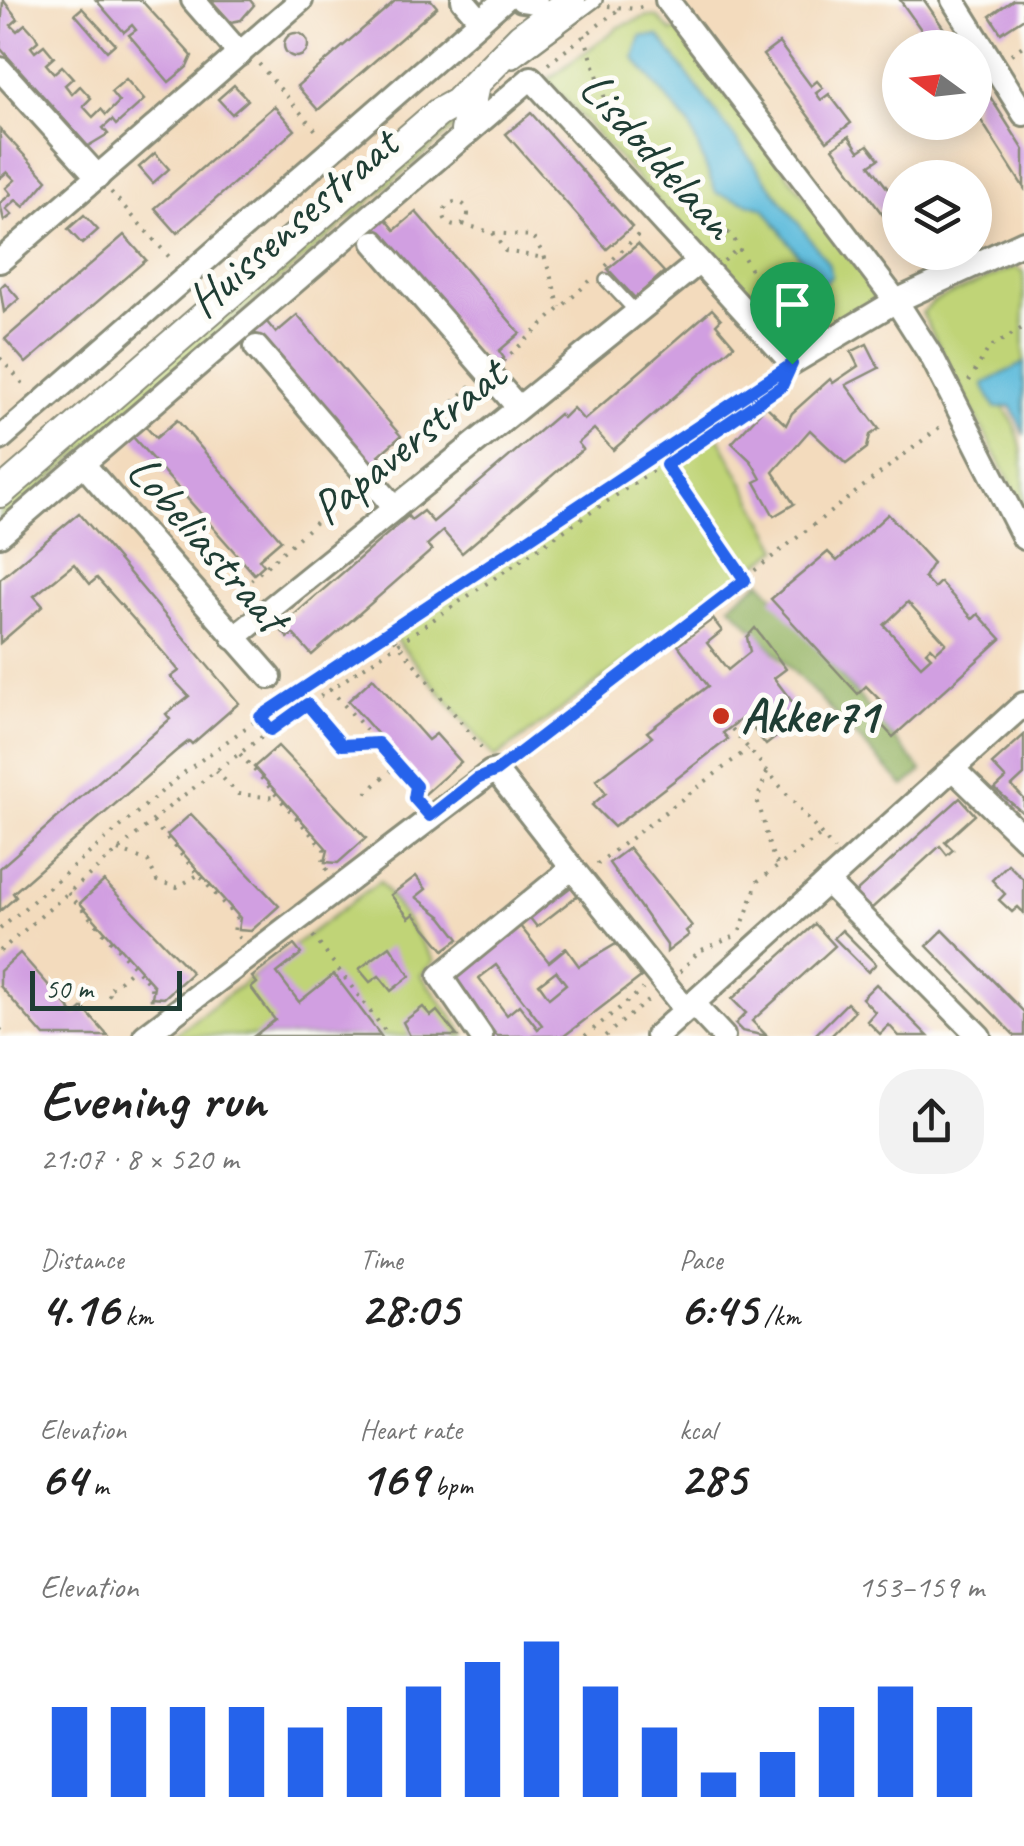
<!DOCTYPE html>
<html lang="en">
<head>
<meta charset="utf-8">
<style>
  :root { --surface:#fff; --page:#f2f2f2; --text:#222; --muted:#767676; --accent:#2563eb }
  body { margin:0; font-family:Caveat,sans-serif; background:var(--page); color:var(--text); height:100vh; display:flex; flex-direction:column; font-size:38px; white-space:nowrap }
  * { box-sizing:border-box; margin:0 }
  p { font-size:32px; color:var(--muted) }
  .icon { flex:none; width:55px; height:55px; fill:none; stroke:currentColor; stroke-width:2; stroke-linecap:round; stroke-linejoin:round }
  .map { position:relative; height:1036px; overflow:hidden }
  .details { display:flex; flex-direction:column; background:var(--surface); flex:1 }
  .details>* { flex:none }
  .needle { width:65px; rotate:285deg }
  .tools { position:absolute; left:882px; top:30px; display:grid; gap:20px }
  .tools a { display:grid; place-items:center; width:110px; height:110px; border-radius:50%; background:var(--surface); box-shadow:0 5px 25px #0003; font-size:50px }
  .scale { position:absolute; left:30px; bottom:25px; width:152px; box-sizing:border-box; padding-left:10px; border:5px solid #1f3d34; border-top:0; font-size:28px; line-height:35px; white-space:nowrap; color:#1f3d34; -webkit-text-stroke:8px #fdfcf7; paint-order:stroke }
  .pin { position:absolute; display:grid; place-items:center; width:85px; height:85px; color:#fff; margin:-102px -42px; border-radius:50% 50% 50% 0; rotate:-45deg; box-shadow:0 0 10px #0007 }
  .pin .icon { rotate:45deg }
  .round { display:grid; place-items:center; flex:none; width:105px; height:105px; border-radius:40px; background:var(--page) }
  .head { display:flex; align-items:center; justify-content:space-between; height:170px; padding:0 40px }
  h1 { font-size:55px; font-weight:600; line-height:75px }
  .stats { display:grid; grid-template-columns:repeat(3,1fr); gap:15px; height:170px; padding:10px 40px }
  .stats div { display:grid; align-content:center }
  .stats b { font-size:50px; font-weight:600 }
  .stats small { font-size:28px; font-weight:400 }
  .stats p { font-size:28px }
  .chart { height:280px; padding:20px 40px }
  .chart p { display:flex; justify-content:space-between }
  .chart svg { width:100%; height:180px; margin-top:10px; stroke:var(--accent); stroke-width:6 }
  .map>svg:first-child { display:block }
</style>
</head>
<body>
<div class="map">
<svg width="1024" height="1036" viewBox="0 0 1024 1036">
  <rect width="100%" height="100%" fill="#fdfcf7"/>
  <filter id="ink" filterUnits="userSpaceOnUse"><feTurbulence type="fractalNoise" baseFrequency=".01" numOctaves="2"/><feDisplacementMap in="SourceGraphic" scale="20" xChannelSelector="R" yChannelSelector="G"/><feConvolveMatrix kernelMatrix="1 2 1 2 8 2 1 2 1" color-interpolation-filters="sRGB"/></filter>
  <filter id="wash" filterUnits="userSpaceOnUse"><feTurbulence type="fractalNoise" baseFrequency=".0048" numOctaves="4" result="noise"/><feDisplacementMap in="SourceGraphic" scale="40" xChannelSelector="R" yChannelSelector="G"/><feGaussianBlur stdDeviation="2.25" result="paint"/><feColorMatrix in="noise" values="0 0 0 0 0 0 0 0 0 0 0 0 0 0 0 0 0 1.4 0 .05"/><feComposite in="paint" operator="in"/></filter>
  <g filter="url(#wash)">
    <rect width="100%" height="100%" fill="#f3dbbd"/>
    <g fill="#c0d477" stroke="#708856" stroke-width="2.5" fill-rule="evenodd">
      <path d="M648,16l9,1 15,15 5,-3 199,261 -5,20 -64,35 -16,2 -244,-267 72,-53zM634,58l198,218 -12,9 -56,-77 -48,-16 -26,-66z"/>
      <polygon points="460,107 461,122 0,523 0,505"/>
      <path d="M1015,267l9,5v91l-41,21c41,40 41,64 41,125l-102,-196 12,-12z"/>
      <polygon points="713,426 779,549 495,758 389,631"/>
      <polygon points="380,881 434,961 421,975 466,1036 173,1036"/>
    </g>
    <polygon fill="#98b668" stroke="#5c7a4e" stroke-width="2.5" points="761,581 922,771 904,786 730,605"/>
    <g fill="#5ebcdc" stroke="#3e7c88" stroke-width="2.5">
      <polygon points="641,36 659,36 828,263 832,276 821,286 764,208 716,193 690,126 634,58"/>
      <polygon points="1024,363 1024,435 1011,406 995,408 983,384"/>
    </g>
    <g id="blocks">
      <g fill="#d19fe1" fill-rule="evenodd">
        <polygon points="3,0 18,19 11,25 17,31 25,24 35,35 38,41 31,47 35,52 44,45 54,57 46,64 51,70 54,73 62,66 73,78 65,85 72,94 80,86 91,98 83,106 93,117 101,109 106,115 119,102 111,92 126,79 144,100 116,125 112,120 103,128 108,134 88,146 0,48"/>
        <polygon points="96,0 141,0 192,56 187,67 169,82 129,35 136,30 132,25 124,32"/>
        <polygon points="211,0 250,0 254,5 241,20 231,22"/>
        <polygon points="396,0 431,0 437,7 318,110 297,86"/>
        <polygon points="900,0 924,0 956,46 934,48"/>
        <polygon points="1013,0 1024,0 1024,18 1001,33 990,16"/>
        <polygon points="82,8 115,44 107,51 75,14"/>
        <circle cx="296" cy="45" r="12"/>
        <polygon points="779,43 811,86 817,81 823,88 816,93 821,100 829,94 851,123 827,141 763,55"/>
        <polygon points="975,73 1024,150 1024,188 975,111"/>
        <polygon points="234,85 248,100 232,114 218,99"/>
        <polygon points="274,106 295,130 177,233 155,208"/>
        <polygon points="531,113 632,227 607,249 506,134"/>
        <polygon points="0,129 47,180 24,207 16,200 6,209 12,215 4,221 0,203 11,194 6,188 15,180 7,172 0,178"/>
        <polygon points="849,136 859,151 868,145 879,159 870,165 900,205 900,238 833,148"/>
        <polygon points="155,153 169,169 153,183 139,167"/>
        <polygon points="416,212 520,333 499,351 504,358 493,367 372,229 385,218 395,230"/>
        <polygon points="84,215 98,230 82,244 68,229"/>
        <polygon points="124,235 146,260 26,363 5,339"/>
        <polygon points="638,244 664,272 635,298 608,269"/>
        <polygon points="5,283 19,299 4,312 0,288"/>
        <polygon points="712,309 721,319 716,324 734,345 613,450 594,429 578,443 583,449 462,553 443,531 427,545 432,550 312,655 293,634 288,638 279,628 408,516 411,520 423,511 433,522 559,414 563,418 573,408 584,420"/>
        <polygon points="297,315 401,436 379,455 385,461 374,470 253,333 266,321 276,333"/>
        <polygon points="867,344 879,368 846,385 879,429 870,435 867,448 846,464 810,430 773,472 794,504 774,516 755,482 761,479 751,461 732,443 766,406 786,425 792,413 830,379 833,383 858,366 851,352"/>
        <polygon points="177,420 281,540 259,559 264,565 254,574 133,437 145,426 156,438"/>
        <polygon points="79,513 239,703 192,744 189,741 176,751 13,893 16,897 0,911 0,868 170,719 166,714 189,696 171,677 179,671 170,660 97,578 90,584 74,564 34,596 43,606 0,643 0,579"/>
        <path d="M888,514l45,49 -9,14 10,11 6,-6 33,37 5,-5 23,25 -108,98 -23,-25 12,-10 -16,-16 -8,8 -87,-95 57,-47 9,9zM908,602l38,41 -10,9 -5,-5 -5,5 5,5 -10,9 -37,-41z"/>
        <polygon points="713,619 722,631 707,643 728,670 750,652 747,637 755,628 786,669 774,678 803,716 766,745 744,717 723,733 728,739 614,827 592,805 606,793 596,780 652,737 647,732 708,686 678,645"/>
        <polygon points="373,678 428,740 436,734 461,762 425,794 417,793 419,780 348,701"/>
        <polygon points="1024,735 1024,775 1012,786 1024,799 1024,814 995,789 1006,779 992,764"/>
        <polygon points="278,746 366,838 338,863 325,862 328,850 254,767"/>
        <polygon points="960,798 975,815 945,842 953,850 947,855 940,846 870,910 855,893"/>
        <polygon points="191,814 279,906 251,931 238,930 240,918 167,835"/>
        <polygon points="629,848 692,926 686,931 689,935 667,952 667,945 609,863"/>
        <polygon points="1008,864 1024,880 1024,913 1018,907 1012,912 999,900 1005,894 992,880"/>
        <polygon points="416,876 426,889 416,897 442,917 459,939 444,950 414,914 409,918 391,895"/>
        <polygon points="104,881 192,973 164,998 152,997 154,986 80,903"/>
        <polygon points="571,887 578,895 537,927 530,918"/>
        <polygon points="815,924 835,946 752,1021 767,1036 742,1031 735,1024 746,1013 732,999"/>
        <path d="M520,926l29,36 17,-14 13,18 37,-22 25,33 -77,59h-67l-44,-58zM496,965l46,60 -4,4 -19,-24 -12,10 -28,-37zM556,971l10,13 -17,14 -10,-14z"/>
        <polygon points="842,930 876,964 868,972 834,938"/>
        <polygon points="943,930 1024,1012 1024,1036 1015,1036 927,946"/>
        <polygon points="294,945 301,954 277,973 299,1002 334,974 381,1036 254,1036 275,1020 251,988 257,983 252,977"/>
        <polygon points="390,946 410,976 391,991 379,976 370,982 359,969"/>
        <polygon points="20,953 75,1015 83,1008 108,1036 44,1036 0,986 0,971"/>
        <polygon points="876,984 928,1036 899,1036 889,1025 880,1034 867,1021 875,1012 862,998"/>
        <polygon points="847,1003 855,1011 840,1027 831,1036 814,1036"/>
        <polygon points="423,1007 431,1016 437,1011 457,1036 410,1036 403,1022"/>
      </g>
    </g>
  </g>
  <g filter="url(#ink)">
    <use href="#blocks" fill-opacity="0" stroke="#898c78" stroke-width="2.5"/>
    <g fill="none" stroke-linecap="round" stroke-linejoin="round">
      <defs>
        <g id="service">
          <polyline points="513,62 596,0"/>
          <polyline points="606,280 637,313"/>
        </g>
        <g id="minor">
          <polyline points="193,0 240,54"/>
          <polyline points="463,0 480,20"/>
          <polyline points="522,0 536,2"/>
          <polyline points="667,0 896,301 933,359 1024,538"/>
          <polyline points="953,0 1024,114"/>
          <polyline points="0,69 98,177"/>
          <polyline points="374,242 517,406"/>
          <polyline points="0,261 301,0"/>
          <polyline points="256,347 395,508"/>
          <polyline points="0,439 504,0"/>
          <polyline points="83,464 270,677"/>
          <polyline points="0,535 531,78 792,363 896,301 1024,242"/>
          <polyline points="234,638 698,263"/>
          <polyline points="953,769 1024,838"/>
          <polyline points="827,882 979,1036"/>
          <polyline points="693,1004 723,1036"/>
          <polyline points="145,1036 491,772 496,771 572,868"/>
          <polyline points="481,1036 440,976 572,868 686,1010"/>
          <polyline points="657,1036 1024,704"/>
        </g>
        <g id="tertiary">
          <polyline points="465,131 475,85"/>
          <polyline points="0,493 438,113 456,103 521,37 571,0"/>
        </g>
      </defs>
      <use href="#service" stroke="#898c78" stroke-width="16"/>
      <use href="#minor" stroke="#898c78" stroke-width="28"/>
      <use href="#tertiary" stroke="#898c78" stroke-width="32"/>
      <g stroke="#898c78" stroke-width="4" stroke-dasharray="2.5 8" stroke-linecap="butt">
        <polyline points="608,6 635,9 648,5"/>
        <polyline points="584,35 616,132 733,237 769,304"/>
        <polyline points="1011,54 1024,45"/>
        <polyline points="259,64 318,133"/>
        <polyline points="548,64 619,9"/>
        <polyline points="111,192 171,259"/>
        <circle cx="456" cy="214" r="12"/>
        <polyline points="463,224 493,233 532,236 544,255 560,307"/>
        <polyline points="493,233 505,251 544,258"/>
        <polyline points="724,261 739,247"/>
        <polyline points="606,266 642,231"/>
        <polyline points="0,358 27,388"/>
        <polyline points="503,361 592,279"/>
        <polyline points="969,381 989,348 1024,327"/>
        <polyline points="666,465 745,580"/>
        <polyline points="384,466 472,385"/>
        <polyline points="251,580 352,490"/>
        <polyline points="388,631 485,752"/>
        <polyline points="330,689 416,786 417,801"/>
        <polyline points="307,704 342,745 378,743"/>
        <polyline points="732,729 834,850"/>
        <polyline points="240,754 324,849 323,864 328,871"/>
        <polyline points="514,757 945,423"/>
        <polyline points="216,771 238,794 276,798"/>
        <path d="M767,772l-10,28c9,23 8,44 21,65"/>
        <polyline points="366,793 396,766"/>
        <polyline points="153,822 236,918 234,932 240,939"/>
        <polyline points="118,850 148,861 157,881 177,887 198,875"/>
        <polyline points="597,864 748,749"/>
        <polyline points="68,893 151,986 152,1006"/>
        <polyline points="0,929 186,771 287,698 776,374"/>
        <polyline points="740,931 758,881 821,835"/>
        <polyline points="313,936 389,1036"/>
        <polyline points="0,951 176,801 271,730 784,381"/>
        <polyline points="680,972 699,951 733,937"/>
        <polyline points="110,996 107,992 133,969"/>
        <polyline points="0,1029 6,1036"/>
        <polyline points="585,1036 643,989"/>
        <polyline points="605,1036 651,998"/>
      </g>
      <use href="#service" stroke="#fff" stroke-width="11"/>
      <use href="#minor" stroke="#fff" stroke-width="22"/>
      <use href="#tertiary" stroke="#fff" stroke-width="28"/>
    </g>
  </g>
  <g fill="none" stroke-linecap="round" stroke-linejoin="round" filter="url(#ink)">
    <defs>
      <polygon id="route" points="792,364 782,386 666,465 745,580 496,771 477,779 430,816 414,798 416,786 378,743 342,745 307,704 271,730 260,717"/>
    </defs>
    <use href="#route" stroke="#fff" stroke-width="20"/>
    <use href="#route" stroke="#2563eb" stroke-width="12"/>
  </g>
  <circle fill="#c8321e" stroke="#fdfcf7" stroke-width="4" cx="721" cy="716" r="10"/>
  <g text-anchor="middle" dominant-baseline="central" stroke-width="10" stroke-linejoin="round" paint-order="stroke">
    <g font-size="48" fill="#1f3d34" stroke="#fdfcf7">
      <text transform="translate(658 155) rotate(48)">Lisdoddelaan</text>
      <text transform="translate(292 222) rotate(-41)">Huissensestraat</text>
      <text transform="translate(408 441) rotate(-39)">Papaverstraat</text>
      <text transform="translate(208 543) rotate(49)">Lobeliastraat</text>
    </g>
    <g font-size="48" font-weight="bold" fill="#1f3d34" stroke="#fdfcf7" text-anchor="start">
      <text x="741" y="716">Akker71</text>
    </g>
  </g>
</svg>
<div class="tools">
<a><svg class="needle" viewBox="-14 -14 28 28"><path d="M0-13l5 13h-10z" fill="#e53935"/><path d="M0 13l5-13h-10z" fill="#767676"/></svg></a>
<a><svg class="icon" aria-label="layers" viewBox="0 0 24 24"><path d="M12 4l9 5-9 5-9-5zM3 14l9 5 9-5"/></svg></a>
</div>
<div class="scale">50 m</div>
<div class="pin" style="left:792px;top:364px;background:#1e9e55"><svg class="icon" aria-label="arrive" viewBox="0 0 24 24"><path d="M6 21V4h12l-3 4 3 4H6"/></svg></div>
</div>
<section class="details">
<div class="head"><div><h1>Evening run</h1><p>21:07 · 8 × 520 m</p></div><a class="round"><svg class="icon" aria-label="share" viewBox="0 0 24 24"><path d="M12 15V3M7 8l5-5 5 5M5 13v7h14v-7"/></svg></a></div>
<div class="stats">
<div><p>Distance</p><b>4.16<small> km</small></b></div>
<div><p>Time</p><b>28:05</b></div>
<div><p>Pace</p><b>6:45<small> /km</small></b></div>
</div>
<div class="stats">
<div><p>Elevation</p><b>64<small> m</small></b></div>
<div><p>Heart rate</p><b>169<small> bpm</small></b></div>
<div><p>kcal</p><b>285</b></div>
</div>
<div class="chart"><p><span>Elevation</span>153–159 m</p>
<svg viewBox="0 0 160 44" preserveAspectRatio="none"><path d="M5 44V22M15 44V22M25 44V22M35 44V22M45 44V27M55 44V22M65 44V17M75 44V11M85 44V6M95 44V17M105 44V27M115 44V38M125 44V33M135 44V22M145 44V17M155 44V22"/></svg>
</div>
</section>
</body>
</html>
